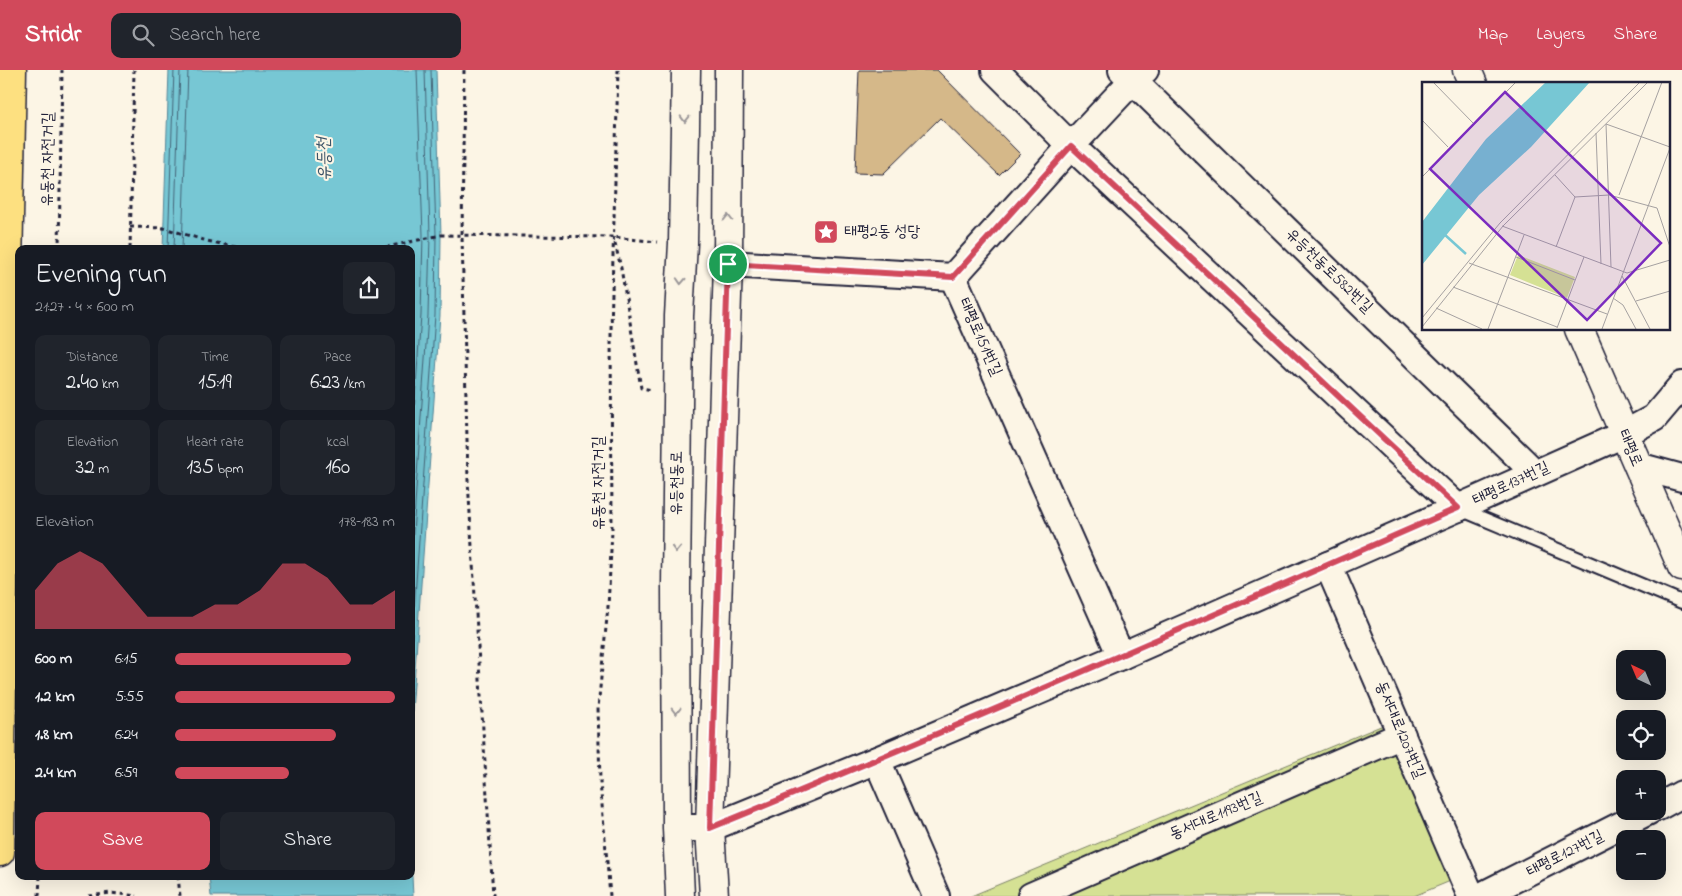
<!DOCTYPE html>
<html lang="en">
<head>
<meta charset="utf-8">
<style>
  :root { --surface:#171b24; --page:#20242c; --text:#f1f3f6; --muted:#9ea1a6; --accent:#d1495b }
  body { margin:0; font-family:"Indie Flower","Poor Story",sans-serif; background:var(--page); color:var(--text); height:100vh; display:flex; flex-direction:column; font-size:19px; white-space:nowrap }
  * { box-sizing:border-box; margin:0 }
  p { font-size:16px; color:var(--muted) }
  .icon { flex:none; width:28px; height:28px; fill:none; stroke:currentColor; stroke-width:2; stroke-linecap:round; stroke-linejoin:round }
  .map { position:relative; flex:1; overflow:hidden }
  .drawer { position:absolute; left:15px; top:175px; width:400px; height:635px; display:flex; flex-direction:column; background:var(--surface); border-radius:10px; box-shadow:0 5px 20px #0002 }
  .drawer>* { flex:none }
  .needle { width:32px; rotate:316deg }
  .buttons { position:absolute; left:1616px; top:580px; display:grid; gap:10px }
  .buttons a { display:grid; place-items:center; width:50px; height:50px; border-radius:10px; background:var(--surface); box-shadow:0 5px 20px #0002; font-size:25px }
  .pin { position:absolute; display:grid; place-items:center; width:42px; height:42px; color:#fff; margin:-21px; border:2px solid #fff; border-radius:50%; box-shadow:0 1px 5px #0007 }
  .round { display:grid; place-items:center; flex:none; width:52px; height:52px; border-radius:10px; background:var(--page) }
  .summary { display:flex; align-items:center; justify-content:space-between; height:85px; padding:0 20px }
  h1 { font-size:28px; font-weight:600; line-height:38px }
  .figures { display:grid; grid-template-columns:repeat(3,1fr); gap:8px; height:85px; padding:5px 20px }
  .figures div { display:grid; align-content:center; border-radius:10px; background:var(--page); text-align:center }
  .figures b { font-size:21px; font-weight:600 }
  .figures small { font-size:14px; font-weight:400 }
  .figures p { font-size:14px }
  .chart { height:140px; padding:10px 20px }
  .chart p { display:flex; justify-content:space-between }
  .chart svg { width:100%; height:90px; margin-top:5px; fill:var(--accent); opacity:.7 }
  .button { display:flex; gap:10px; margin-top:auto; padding:10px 20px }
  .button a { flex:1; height:58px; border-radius:10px; background:var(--accent); color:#fff; font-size:20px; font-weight:600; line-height:58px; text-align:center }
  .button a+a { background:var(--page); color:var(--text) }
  ul { padding:0 20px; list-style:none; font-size:16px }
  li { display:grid; grid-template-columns:80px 60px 1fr; align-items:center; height:38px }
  li i { height:12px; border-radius:6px; background:var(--accent) }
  header { display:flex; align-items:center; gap:30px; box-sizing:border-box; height:70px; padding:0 25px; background:var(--accent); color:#fff }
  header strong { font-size:24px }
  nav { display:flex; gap:28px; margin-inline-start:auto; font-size:18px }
  .search { width:350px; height:45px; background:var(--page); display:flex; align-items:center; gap:12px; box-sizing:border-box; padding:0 18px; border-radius:10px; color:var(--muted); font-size:19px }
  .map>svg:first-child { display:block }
</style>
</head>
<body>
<header>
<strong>Stridr</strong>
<div class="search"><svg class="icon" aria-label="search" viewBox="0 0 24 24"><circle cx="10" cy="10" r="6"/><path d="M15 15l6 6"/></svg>Search here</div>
<nav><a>Map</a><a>Layers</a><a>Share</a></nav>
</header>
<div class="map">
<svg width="1682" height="826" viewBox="0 0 1682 826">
  <rect width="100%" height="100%" fill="#fcf5e5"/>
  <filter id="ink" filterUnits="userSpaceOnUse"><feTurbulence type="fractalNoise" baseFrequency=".02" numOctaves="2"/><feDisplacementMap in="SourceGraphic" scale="10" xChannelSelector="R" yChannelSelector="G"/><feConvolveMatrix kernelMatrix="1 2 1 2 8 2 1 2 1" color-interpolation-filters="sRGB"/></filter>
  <g filter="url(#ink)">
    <polygon fill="#d5e194" stroke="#7c8268" points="1388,653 1453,810 1414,826 971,826"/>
    <g fill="#77c7d4" stroke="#558597">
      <polygon points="169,0 436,0 441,165 440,245 411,656 411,179 163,179"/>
      <polygon points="411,787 413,826 211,826 209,806 411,806"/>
    </g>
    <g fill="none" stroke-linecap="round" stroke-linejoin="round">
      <g stroke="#446478" stroke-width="1">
        <polyline points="168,179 174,0"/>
        <polyline points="174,179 180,0"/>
        <polyline points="182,179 188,0"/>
        <polyline points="411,384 421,245 423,165 417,0"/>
        <polyline points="411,493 428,245 430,165 425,0"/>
        <polyline points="411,583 435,245 436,165 431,0"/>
      </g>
    </g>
    <polygon fill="#d5b889" stroke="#22223b" points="859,0 937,0 1020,84 999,105 940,48 883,104 855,103"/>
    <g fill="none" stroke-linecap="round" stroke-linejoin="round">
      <defs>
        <polyline id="service" points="1460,439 1682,532"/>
        <g id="minor">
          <polyline points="995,0 1071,76 1458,438"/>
          <polyline points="1122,0 1535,403"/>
          <polyline points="728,194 953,207"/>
          <polyline points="1638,396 1682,408"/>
          <polyline points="1328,495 1471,826"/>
          <polyline points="1121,586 953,207 1071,76 1133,10 1145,0"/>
          <polyline points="877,690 936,826"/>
          <polyline points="1658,737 1682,724"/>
          <polyline points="677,758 710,758 877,690 1121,586 1458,438 1624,364 1654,348 1682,315"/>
          <polyline points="1031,826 1402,665"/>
          <polyline points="1481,826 1649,741"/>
        </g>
        <g id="secondary">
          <polyline points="1467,0 1473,14"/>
          <polyline points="1579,259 1682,497"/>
          <polyline points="680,826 677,758 676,516 679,246 683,173 686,0"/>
          <polyline points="714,826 710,758 728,194 729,0"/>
        </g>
        <polyline id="primary" points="0,782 5,345 12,0"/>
      </defs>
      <use href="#service" stroke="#22223b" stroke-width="16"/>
      <use href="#minor" stroke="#22223b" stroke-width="30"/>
      <use href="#secondary" stroke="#22223b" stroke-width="31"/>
      <use href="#primary" stroke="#22223b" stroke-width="31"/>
      <g stroke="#22223b" stroke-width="3" stroke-dasharray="4 4" stroke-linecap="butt">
        <polyline points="464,0 462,166 468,410 493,826"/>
        <polyline points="130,157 164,158 207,171 245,179"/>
        <polyline points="615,173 621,198 641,318 652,320"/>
        <polyline points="59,179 62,0"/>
        <polyline points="130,179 134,0"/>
        <polyline points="378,179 441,165 613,167 657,172"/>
        <polyline points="178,806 180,826"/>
        <polyline points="39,826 40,806"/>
        <polyline points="89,826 111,823 137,826"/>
        <polyline points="610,826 600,712 598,638 608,537 612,461 611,260 618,0"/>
      </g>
      <use href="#service" stroke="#fcf5e5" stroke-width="12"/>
      <use href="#minor" stroke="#fcf5e5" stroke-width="26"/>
      <use href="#secondary" stroke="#fcf5e5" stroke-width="28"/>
      <use href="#primary" stroke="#fde080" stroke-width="28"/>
    </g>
    <defs><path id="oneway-chevron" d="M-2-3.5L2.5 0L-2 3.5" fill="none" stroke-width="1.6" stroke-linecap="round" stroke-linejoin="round" transform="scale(1.25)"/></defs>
    <g stroke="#9a9698">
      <use href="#oneway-chevron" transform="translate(685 49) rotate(91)"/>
      <use href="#oneway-chevron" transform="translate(728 148) rotate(-90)"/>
      <use href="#oneway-chevron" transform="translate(681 211) rotate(93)"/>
      <use href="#oneway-chevron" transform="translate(676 479) rotate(91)"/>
      <use href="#oneway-chevron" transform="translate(676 641) rotate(90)"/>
    </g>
  </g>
  <g fill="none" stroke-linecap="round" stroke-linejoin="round" filter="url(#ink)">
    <defs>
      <path id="route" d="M1071,76l387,362c-249,109 -497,218 -748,320l18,-564 225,13z"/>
    </defs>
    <use href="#route" stroke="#fff" stroke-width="10"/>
    <use href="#route" stroke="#d1495b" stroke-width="6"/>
  </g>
  <defs>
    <symbol id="sight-square" viewBox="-11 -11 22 22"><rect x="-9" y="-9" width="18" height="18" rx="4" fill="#d1495b" stroke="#fcf5e5"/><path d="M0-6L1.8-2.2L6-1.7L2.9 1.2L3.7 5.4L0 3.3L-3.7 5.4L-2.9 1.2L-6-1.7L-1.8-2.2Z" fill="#fff"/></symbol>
  </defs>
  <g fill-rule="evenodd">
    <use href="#sight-square" x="812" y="148" width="28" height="28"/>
  </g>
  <g text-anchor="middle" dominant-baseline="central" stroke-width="4" stroke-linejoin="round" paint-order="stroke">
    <g font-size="16" fill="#22223b" stroke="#fcf5e5">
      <text transform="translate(48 89) rotate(-89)">유동천 자전거길</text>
      <text transform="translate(1329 201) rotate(44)">유등천동로582번길</text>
      <text transform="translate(980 267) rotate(66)">태평로151번길</text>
      <text transform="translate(1630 378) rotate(67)">태평로</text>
      <text transform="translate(599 413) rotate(-90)">유동천 자전거길</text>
      <text transform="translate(677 413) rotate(-89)">유등천동로</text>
      <text transform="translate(1511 414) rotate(-25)">태평로137번길</text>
      <text transform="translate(1400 660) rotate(67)">동서대로1207번길</text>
      <text transform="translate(1216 746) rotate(-23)">동서대로1193번길</text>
      <text transform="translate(1565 784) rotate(-27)">태평로127번길</text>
    </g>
    <g font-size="16" fill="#22223b" stroke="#fcf5e5" text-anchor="start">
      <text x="844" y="162">태평2동 성당</text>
    </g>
    <g font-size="18" font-style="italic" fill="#3c5469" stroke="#fcf5e5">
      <text transform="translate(325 89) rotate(-91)">유등천</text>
    </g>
  </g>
  <g transform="translate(1422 12)">
    <rect width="248" height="248" fill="#fcf5e5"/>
    <path d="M96,173l57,22 -8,21 -57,-23z" fill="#d5e194"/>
    <path d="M124,0h44l-59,65 -52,48 -57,70v-43l64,-83z" fill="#77c7d4"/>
    <path fill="none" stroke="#77c7d4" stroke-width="2.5" d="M22,152l22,20"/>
    <path fill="none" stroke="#a5a1a1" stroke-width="1" d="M11,0l41,42M0,38l26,27M174,51l5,131M133,93l20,22M0,95l94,-95M197,113l43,-113M80,144l125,47 43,-13M134,165l19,-50 34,-2 48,13 13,39M94,175l59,23M47,181l138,51M189,185l-5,-143 64,23M200,194l28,53M31,205l104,40M191,216l10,7 13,24M214,219l34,-10M14,226l46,21M0,236l78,-95 140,-141M0,245l81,-101 145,-144M135,246l27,-71M66,247l36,-94M180,247l68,-181"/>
    <path fill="#7b2cbf" fill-opacity="0.15" stroke="#7b2cbf" stroke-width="2.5" d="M83,10l156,151 -74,77 -157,-151z"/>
    <rect width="248" height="248" fill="none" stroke="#22223b" stroke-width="2.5"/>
  </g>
</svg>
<div class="buttons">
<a><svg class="needle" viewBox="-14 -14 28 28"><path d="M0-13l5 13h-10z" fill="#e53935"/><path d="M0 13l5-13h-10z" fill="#9ea1a6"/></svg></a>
<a><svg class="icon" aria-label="locate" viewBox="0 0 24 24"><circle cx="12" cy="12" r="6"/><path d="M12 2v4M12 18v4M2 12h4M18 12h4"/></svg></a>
<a>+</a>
<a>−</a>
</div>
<div class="pin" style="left:728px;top:194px;background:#1e9e55"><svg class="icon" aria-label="arrive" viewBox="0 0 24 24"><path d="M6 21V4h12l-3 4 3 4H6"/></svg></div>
<section class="drawer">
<div class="summary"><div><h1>Evening run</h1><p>21:27 · 4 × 600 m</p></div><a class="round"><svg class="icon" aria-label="share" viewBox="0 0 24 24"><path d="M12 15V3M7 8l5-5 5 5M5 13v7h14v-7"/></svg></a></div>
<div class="figures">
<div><p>Distance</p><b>2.40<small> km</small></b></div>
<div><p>Time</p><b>15:19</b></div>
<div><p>Pace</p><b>6:23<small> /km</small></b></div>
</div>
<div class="figures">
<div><p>Elevation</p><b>32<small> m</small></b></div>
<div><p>Heart rate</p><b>135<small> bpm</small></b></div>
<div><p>kcal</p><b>160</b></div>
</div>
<div class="chart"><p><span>Elevation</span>178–183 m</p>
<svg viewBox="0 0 160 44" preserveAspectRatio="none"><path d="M0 44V25L10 12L20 6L30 12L40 25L50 38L60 38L70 38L80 32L90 32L100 25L110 12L120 12L130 19L140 32L150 32L160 25V44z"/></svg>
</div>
<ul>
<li><b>600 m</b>6:15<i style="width:80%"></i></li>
<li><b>1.2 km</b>5:55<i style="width:100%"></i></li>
<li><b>1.8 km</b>6:24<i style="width:73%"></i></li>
<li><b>2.4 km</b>6:59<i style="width:52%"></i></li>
</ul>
<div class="button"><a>Save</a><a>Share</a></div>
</section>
</div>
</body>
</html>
